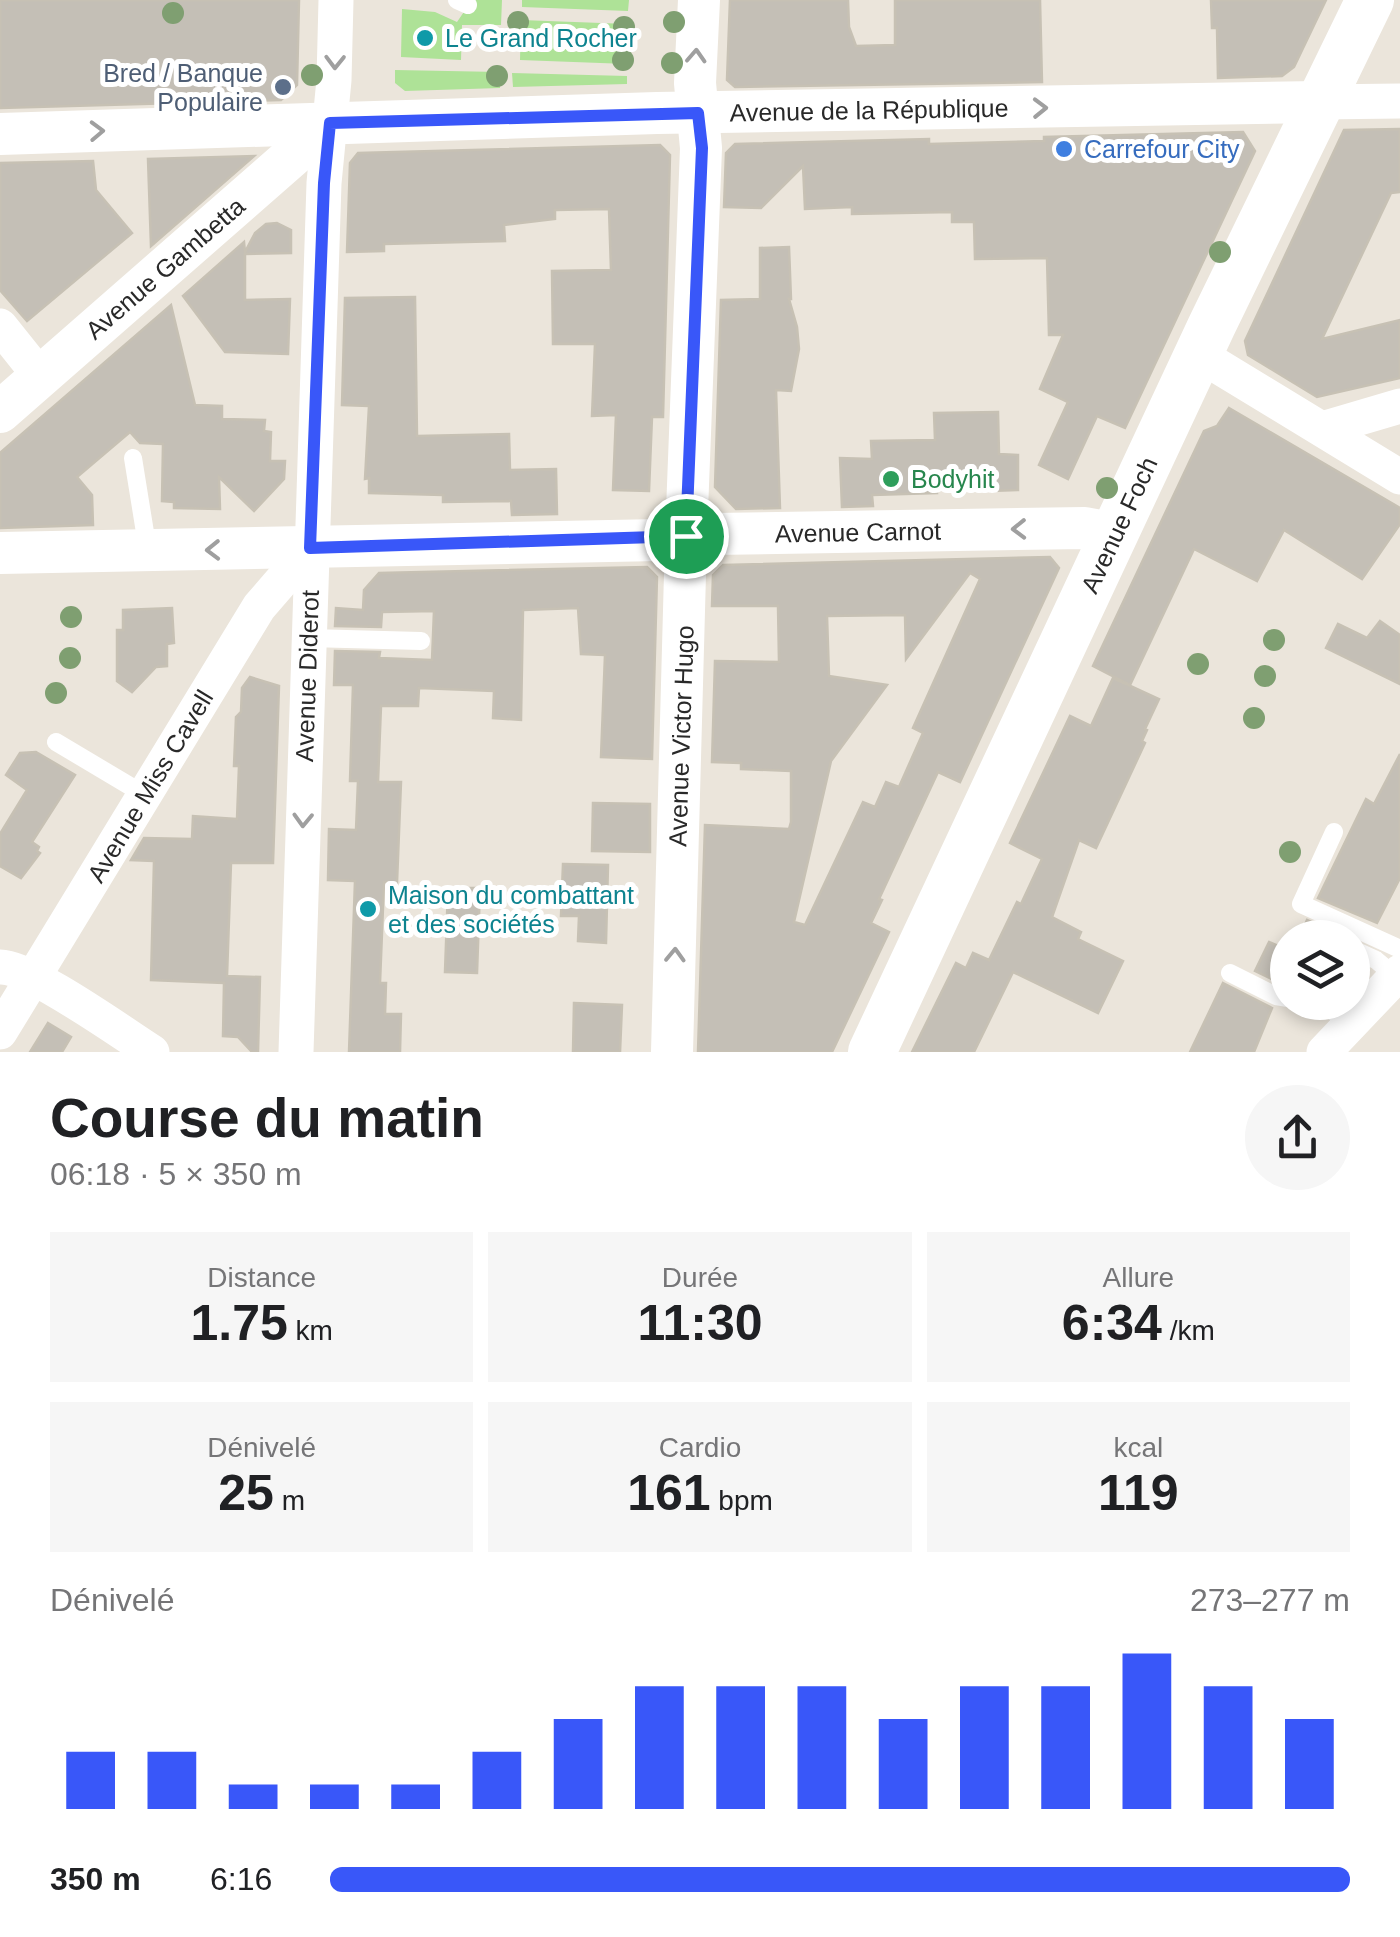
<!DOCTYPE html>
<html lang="fr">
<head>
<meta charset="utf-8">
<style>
  :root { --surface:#fff; --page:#f6f6f6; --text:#202124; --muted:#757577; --accent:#3957f9 }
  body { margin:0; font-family:Arial,sans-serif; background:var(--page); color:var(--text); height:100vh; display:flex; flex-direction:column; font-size:38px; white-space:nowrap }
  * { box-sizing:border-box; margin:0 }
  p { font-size:32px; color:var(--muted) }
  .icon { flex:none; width:55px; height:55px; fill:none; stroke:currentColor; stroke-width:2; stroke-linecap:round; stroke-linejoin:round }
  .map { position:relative; height:1052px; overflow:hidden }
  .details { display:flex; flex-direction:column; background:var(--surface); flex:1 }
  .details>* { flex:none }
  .controls { position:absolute; left:1270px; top:920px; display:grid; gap:20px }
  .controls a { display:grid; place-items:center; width:100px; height:100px; border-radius:50%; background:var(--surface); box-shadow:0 5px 15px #0003; font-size:50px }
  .pin { position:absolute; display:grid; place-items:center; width:85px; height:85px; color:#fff; margin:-42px; border:5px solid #fff; border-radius:50%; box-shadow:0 2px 10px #0007 }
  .round { display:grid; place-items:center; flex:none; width:105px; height:105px; border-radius:52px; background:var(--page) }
  .overview { display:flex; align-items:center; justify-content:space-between; height:170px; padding:0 50px }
  h1 { font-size:55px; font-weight:700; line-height:75px }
  .stats { display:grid; grid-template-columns:repeat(3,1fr); gap:15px; height:170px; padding:10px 50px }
  .stats div { display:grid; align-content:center; border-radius:0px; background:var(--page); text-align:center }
  .stats b { font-size:50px; font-weight:700 }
  .stats small { font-size:28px; font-weight:400 }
  .stats p { font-size:28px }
  .chart { height:280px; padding:20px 50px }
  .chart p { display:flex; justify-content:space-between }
  .chart svg { width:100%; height:180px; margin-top:10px; stroke:var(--accent); stroke-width:6 }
  ul { padding:0 50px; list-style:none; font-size:32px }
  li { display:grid; grid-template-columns:160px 120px 1fr; align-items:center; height:75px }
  li i { height:25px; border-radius:12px; background:var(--accent) }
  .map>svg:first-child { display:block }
</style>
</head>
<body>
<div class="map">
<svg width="1400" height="1052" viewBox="0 0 1400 1052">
  <rect width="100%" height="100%" fill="#ebe5db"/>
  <g fill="#aee297">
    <polygon points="472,0 502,0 501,25 462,25 461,60 401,57 402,9 435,12 457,22"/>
    <polygon points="522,0 629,0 628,11 522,7"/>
    <polygon points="521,20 628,24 627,64 520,60"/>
    <polygon points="395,70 500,72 500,88 405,91 395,83"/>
    <polygon points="512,73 627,76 627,84 513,87"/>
  </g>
  <g fill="#c4bfb6" stroke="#c7c1b4" stroke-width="2.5" fill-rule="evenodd">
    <polygon points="0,0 299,0 297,85 281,100 0,108"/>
    <polygon points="730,0 848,0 849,27 856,46 895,45 895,0 1040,0 1042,82 735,87 727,80"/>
    <polygon points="1211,0 1326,0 1294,67 1282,76 1218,78 1217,28 1212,28"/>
    <polygon points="1400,129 1400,192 1391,193 1322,339 1400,320 1400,378 1317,397 1248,355 1245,341 1344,130"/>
    <polygon points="1243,132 1255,151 1125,428 1097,416 1068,479 1039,465 1068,402 1040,389 1063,335 1049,335 1047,258 975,259 974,222 952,222 952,212 852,214 852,207 805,209 803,166 761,208 724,207 726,153 735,144 929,139 929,144 1044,141 1044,137"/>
    <polygon points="660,145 670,155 663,417 652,417 649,491 613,490 616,415 592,416 595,344 553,344 552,271 611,270 609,209 555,210 555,219 504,225 505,241 384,244 384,251 347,252 350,163 358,153"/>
    <polygon points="254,156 151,246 148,159"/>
    <polygon points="93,161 96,190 132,233 27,321 0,290 0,163"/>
    <polygon points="277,223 291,230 291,253 245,254 245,300 290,299 288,354 225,352 183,296 244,242 245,252 255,233 266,224"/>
    <polygon points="789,247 791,299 789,299 797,327 799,349 791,391 776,390 780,508 736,509 715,487 721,300 760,299 760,248"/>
    <polygon points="415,297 417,436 509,434 510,470 556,469 557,514 512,515 511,501 443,502 443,495 369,493 369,478 365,479 369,406 342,405 345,298"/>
    <polygon points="171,305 195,405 222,406 222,419 265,420 264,431 271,432 270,461 285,461 284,479 254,511 219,477 220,509 174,508 174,502 162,501 163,444 140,443 130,432 77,477 92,495 93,525 0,528 0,453"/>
    <polygon points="1229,408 1400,508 1400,524 1362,579 1284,530 1257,581 1194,549 1130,685 1093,666 1204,431 1217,426"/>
    <polygon points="998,412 999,454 1018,455 1018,490 991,491 991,482 936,483 937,493 872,495 873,506 842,507 840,458 872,459 871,441 935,440 934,413"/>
    <path d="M1050,557l9,11 -99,214 -22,-10 -59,127 3,1 -11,23 18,9 -57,120h-134l7,-227 84,4 2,-7v-51l-50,-2v-6l-29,-1 3,-101 64,1 -1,-56h-66l1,-31 10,-10zM970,573l10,6 -67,149 10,5 -24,54 -13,-5 -11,25 -12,-5 -58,123 -11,-3 37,-161 56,-76 -58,-9 -2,-60 78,-1 1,44z"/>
    <polygon points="647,567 657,577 652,759 601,757 605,655 581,654 578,608 523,610 521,720 493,718 494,691 419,688 418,706 381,706 378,782 401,782 397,883 384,882 380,983 386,983 385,1014 401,1014 400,1052 349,1052 355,881 328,880 329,829 356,830 358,781 350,781 353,685 334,685 335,651 380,652 379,658 432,660 434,611 382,612 381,627 335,626 336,608 363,610 364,590 379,573"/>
    <polygon points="172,608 174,643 167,644 167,666 156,667 132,692 117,681 117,630 123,630 123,610"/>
    <polygon points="1380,621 1400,635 1400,684 1326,648 1338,624 1367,638"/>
    <polygon points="250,677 279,686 273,863 231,863 227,976 260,977 258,1052 252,1052 238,1037 223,1036 224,983 151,980 154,861 131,860 144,838 192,839 193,816 237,819 239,766 234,766 236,717 241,712 242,688"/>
    <polygon points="1113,678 1159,699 1145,729 1147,730 1142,741 1145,743 1096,848 1079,840 1052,917 1081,932 1078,939 1123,961 1098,1013 1013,972 974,1052 912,1052 956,963 966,968 973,953 989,960 1017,902 1021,904 1042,859 1010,843 1070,716 1091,726"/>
    <polygon points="36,752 75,775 32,842 39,847 37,851 40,853 21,878 0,866 0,834 27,790 6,775 20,753"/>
    <polygon points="1400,754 1400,878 1377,923 1318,898 1366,799 1374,804"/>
    <polygon points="593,803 650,804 650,852 592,851"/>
    <polygon points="563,864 608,865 606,943 578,941 579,916 561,916"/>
    <polygon points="448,888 480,888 477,973 445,972"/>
    <polygon points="1307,920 1332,932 1329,938 1299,938"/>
    <polygon points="1269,942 1288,950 1288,972 1282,984 1255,971"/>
    <polygon points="1223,983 1272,1008 1254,1052 1190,1052"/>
    <polygon points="574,1003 622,1005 620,1052 573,1052"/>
    <polygon points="48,1023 71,1037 62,1052 30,1052"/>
  </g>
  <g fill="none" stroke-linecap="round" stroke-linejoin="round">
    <g stroke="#fff" stroke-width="18">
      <polyline points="457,0 468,5"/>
      <polyline points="133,458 148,551"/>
      <polyline points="309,638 421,641"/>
      <polyline points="56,742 145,795"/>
      <polyline points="1334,832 1301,904 1400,949"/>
      <polyline points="1352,949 1376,960 1396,977"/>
      <polyline points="1230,973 1276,996 1288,998"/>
      <polyline points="1313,1002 1329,1008 1350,1024"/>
    </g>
    <g stroke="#fff" stroke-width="35">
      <polyline points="1318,102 1400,101"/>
      <polyline points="0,326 40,376"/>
      <polyline points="1198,354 1400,477"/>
      <polyline points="1322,429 1400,406"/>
      <path d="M0,967c29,-1 122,66 152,85"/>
      <polyline points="0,1032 259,607 310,548"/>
      <polyline points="296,1052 324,183 334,80 336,0"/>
      <polyline points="1324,1052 1400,972"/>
    </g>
    <g stroke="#fff" stroke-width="42">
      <polyline points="0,134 657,113 1318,102"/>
      <polyline points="0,412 330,123"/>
      <polyline points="0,553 660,540 714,534 1085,528 1116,534"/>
      <polyline points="672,1052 686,537 701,148 695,83 699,0"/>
    </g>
    <polyline stroke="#fff" stroke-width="48" points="872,1052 1212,325 1370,0"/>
  </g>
  <g fill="#7f9f71">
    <circle cx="173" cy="13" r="11"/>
    <circle cx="518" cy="22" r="11"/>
    <circle cx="674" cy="22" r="11"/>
    <circle cx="624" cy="27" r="11"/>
    <circle cx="623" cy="60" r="11"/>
    <circle cx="672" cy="63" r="11"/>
    <circle cx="312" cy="75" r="11"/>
    <circle cx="497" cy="76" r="11"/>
    <circle cx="1220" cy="252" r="11"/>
    <circle cx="1107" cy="488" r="11"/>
    <circle cx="71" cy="617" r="11"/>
    <circle cx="1274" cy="640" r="11"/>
    <circle cx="70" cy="658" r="11"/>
    <circle cx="1198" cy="664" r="11"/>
    <circle cx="1265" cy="676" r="11"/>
    <circle cx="56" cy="693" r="11"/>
    <circle cx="1254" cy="718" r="11"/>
    <circle cx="1290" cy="852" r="11"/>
  </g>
  <defs><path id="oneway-chevron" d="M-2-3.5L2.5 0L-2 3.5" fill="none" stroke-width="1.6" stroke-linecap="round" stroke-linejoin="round" transform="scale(2.5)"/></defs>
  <g stroke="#9f9f9f">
    <use href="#oneway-chevron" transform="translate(696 56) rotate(-87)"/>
    <use href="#oneway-chevron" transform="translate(335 62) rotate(91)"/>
    <use href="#oneway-chevron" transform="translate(1040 108) rotate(-1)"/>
    <use href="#oneway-chevron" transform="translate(97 131) rotate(-2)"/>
    <use href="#oneway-chevron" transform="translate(1019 529) rotate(179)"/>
    <use href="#oneway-chevron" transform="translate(213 550) rotate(179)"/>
    <use href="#oneway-chevron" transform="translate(303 820) rotate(92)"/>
    <use href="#oneway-chevron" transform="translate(675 955) rotate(-88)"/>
  </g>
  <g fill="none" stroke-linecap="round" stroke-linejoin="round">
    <defs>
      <polygon id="route" points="698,113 702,148 686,536 310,548 324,183 330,123"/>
    </defs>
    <use href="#route" stroke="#fff" stroke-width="20"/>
    <use href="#route" stroke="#3957f9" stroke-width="12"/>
  </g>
  <g fill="#0f9aa8" stroke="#fff" stroke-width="4">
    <circle cx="425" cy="38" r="10"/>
    <circle cx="368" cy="909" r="10"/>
  </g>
  <circle fill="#5c6f8a" stroke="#fff" stroke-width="4" cx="283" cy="87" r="10"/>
  <circle fill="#3f7fe0" stroke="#fff" stroke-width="4" cx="1064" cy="149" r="10"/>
  <circle fill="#2e9e5b" stroke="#fff" stroke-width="4" cx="891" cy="479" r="10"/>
  <g text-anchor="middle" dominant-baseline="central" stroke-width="10" stroke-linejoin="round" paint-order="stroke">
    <g font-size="25" fill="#0d838f" stroke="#fff" text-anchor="start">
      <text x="445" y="38">Le Grand Rocher</text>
      <text x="388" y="895">Maison du combattant<tspan x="388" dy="29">et des sociétés</tspan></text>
    </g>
    <g font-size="25" fill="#4e5e75" stroke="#fff" text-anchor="end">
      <text x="263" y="73">Bred / Banque<tspan x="263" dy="29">Populaire</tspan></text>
    </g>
    <g font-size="25" fill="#292929" stroke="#fff">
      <text transform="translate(869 110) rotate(-1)">Avenue de la République</text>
      <text transform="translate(165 268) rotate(-41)">Avenue Gambetta</text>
      <text transform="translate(1119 525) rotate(-65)">Avenue Foch</text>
      <text transform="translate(858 532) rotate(-1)">Avenue Carnot</text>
      <text transform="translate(307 676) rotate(-88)">Avenue Diderot</text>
      <text transform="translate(681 736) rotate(-88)">Avenue Victor Hugo</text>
      <text transform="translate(150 786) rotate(-59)">Avenue Miss Cavell</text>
    </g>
    <g font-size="25" fill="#366cbe" stroke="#fff" text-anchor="start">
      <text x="1084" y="149">Carrefour City</text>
    </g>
    <g font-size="25" fill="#27864d" stroke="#fff" text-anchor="start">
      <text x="911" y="479">Bodyhit</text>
    </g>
  </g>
</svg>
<div class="controls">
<a><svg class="icon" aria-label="layers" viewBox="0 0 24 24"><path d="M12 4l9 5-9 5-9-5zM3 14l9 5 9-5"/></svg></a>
</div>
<div class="pin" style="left:686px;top:536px;background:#1e9e55"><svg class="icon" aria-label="arrive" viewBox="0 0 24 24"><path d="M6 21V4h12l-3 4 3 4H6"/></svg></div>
</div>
<section class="details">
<div class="overview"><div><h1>Course du matin</h1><p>06:18 · 5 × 350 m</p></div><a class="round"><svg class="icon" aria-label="share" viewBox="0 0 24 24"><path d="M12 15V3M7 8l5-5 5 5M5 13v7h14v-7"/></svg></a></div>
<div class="stats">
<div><p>Distance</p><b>1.75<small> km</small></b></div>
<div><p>Durée</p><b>11:30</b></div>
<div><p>Allure</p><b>6:34<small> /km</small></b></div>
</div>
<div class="stats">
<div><p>Dénivelé</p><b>25<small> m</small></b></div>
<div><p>Cardio</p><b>161<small> bpm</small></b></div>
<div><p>kcal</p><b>119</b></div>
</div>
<div class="chart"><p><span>Dénivelé</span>273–277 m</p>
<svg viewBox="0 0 160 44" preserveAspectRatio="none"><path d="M5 44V30M15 44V30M25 44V38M35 44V38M45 44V38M55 44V30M65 44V22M75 44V14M85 44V14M95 44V14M105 44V22M115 44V14M125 44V14M135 44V6M145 44V14M155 44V22"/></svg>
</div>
<ul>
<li><b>350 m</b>6:16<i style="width:100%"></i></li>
</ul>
</section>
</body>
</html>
